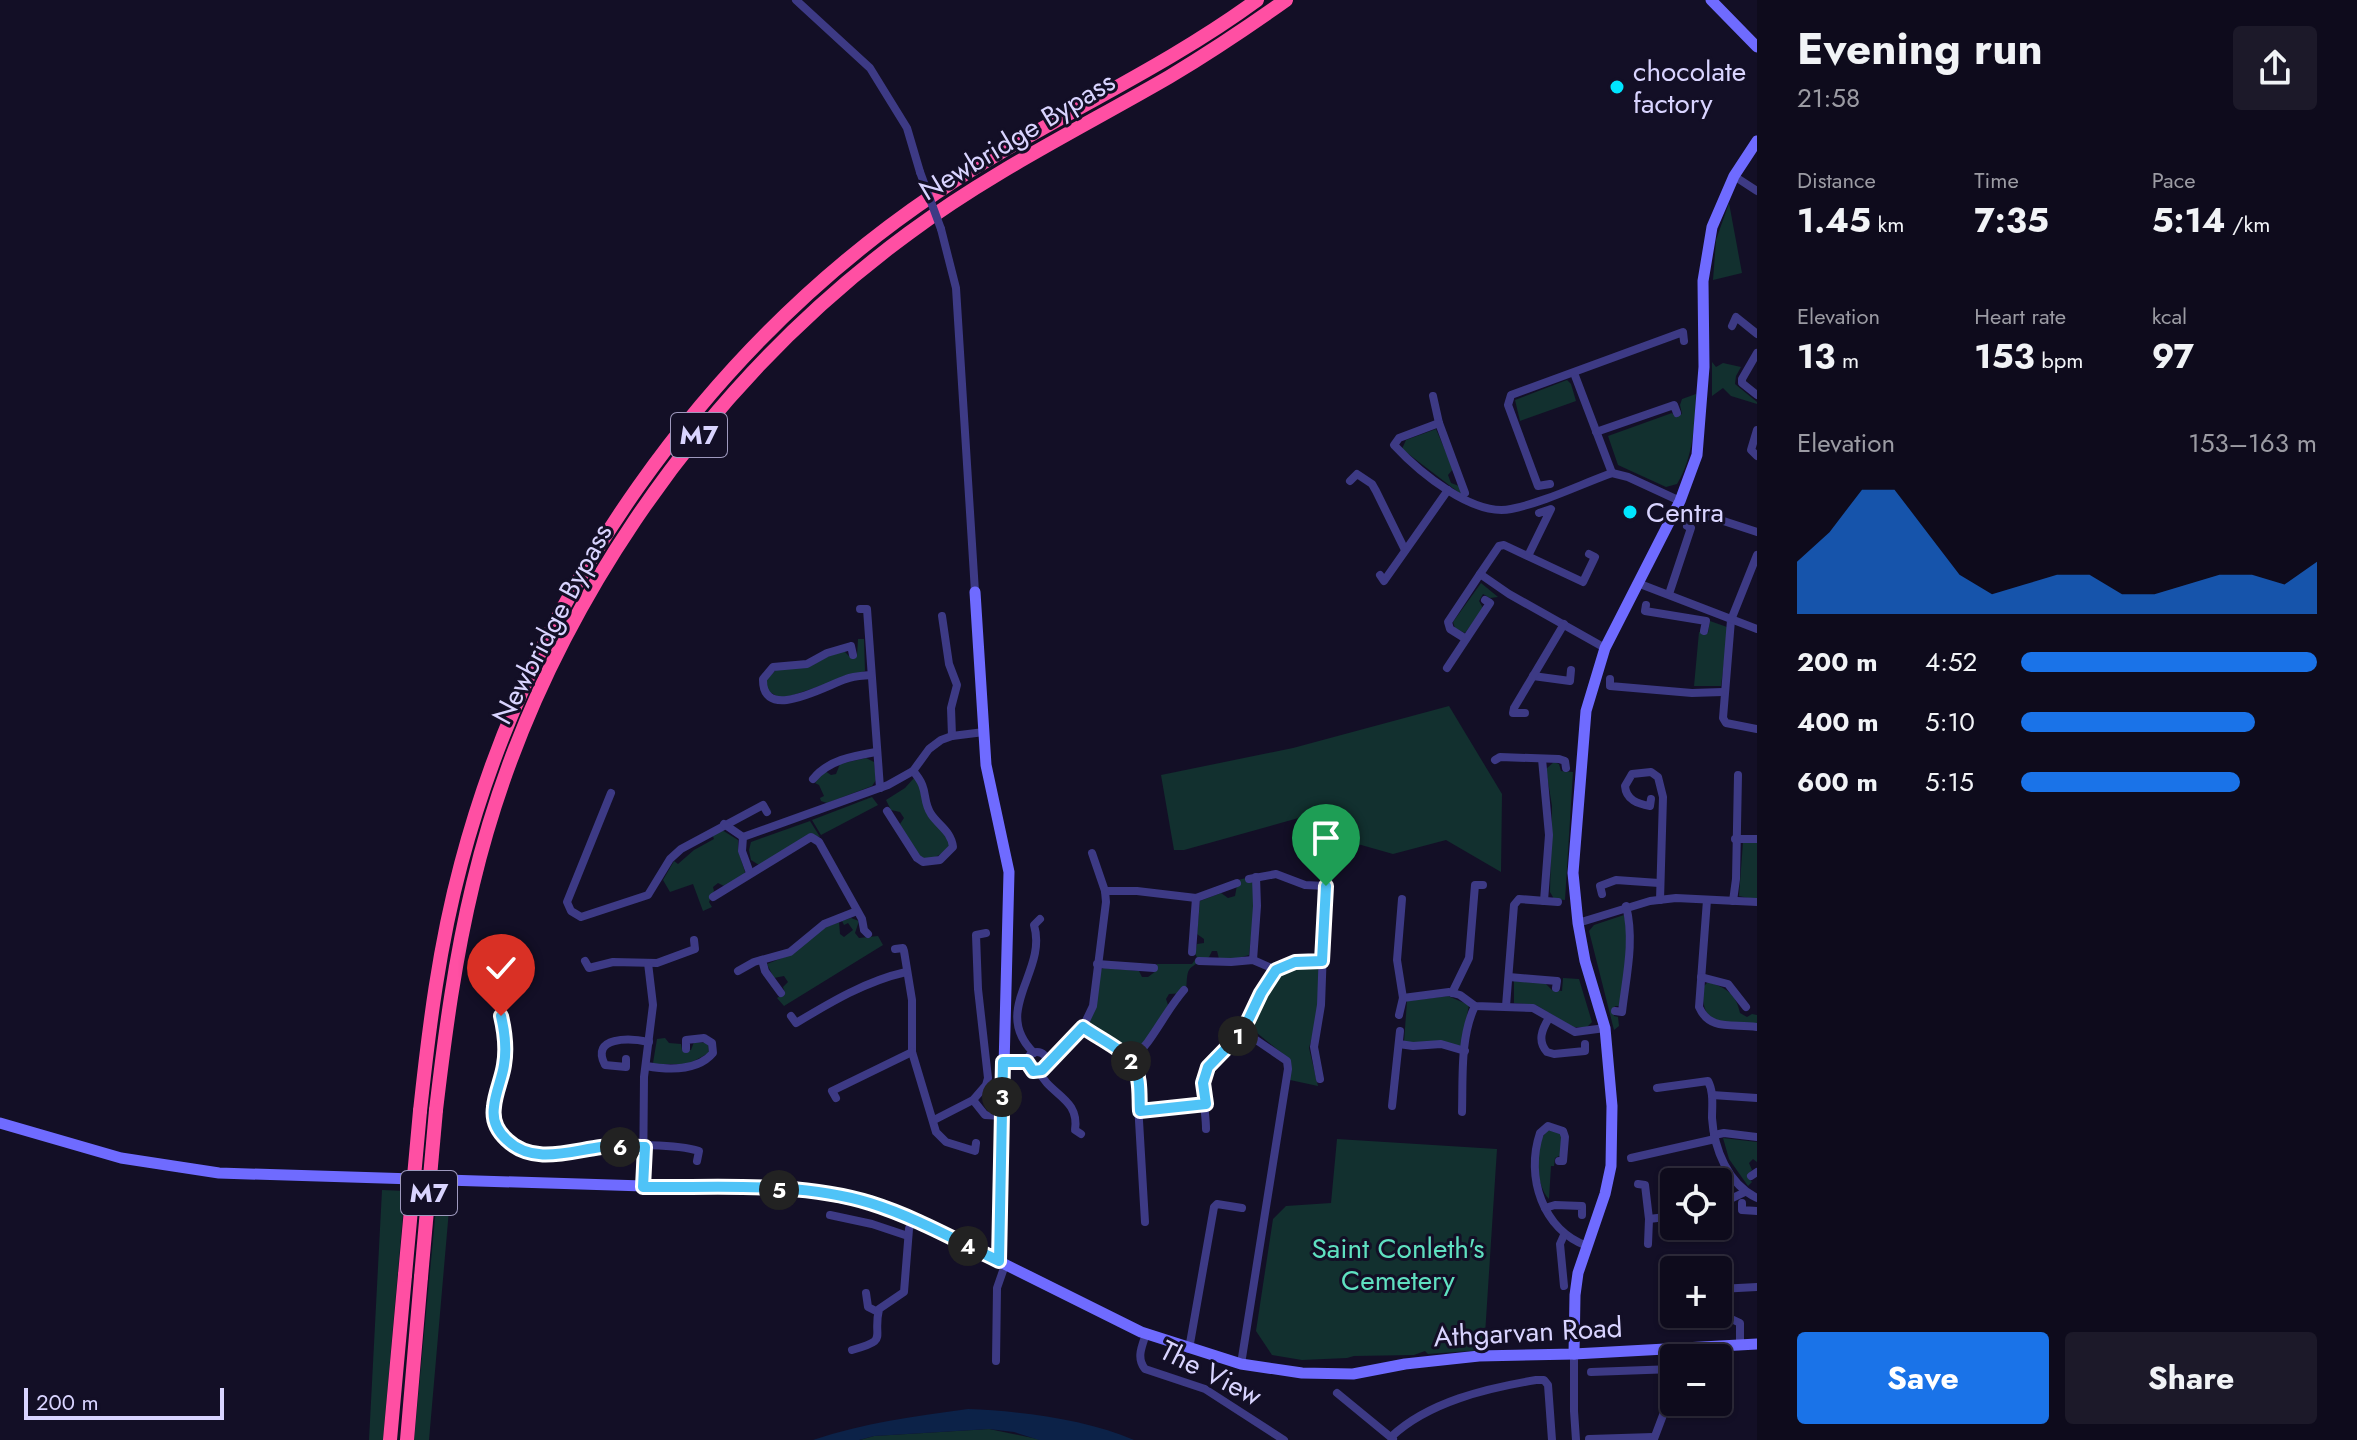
<!DOCTYPE html>
<html lang="en">
<head>
<meta charset="utf-8">
<style>
  :root { --surface:#0e0b1c; --page:#1c1929; --text:#f1f3f6; --muted:#9b9ba3; --line:#2e2b3b; --accent:#1a73e8 }
  body { margin:0; font-family:Jost,sans-serif; background:var(--page); color:var(--text); height:100vh; display:flex; flex-direction:column; font-size:30px; white-space:nowrap }
  * { box-sizing:border-box; margin:0 }
  p { font-size:26px; color:var(--muted) }
  .icon { flex:none; width:44px; height:44px; fill:none; stroke:currentColor; stroke-width:2; stroke-linecap:round; stroke-linejoin:round }
  .map { position:relative; flex:1; overflow:hidden }
  .panel { display:flex; flex-direction:column; background:var(--surface); width:600px }
  .panel>* { flex:none }
  .fabs { position:absolute; left:1660px; top:1168px; display:grid; gap:16px }
  .fabs a { display:grid; place-items:center; width:72px; height:72px; border-radius:8px; background:var(--surface); box-shadow:0 2px 6px #0004,0 0 0 2px var(--line); font-size:40px }
  .scale { position:absolute; left:24px; bottom:20px; width:200px; box-sizing:border-box; padding-left:8px; border:4px solid #d9d4ff; border-top:0; font-size:22px; line-height:28px; white-space:nowrap; color:#d9d4ff; -webkit-text-stroke:6px #130f26; paint-order:stroke }
  .pin { position:absolute; display:grid; place-items:center; width:68px; height:68px; color:#fff; margin:-82px -34px; border-radius:50% 50% 50% 0; rotate:-45deg; box-shadow:0 0 8px #0007 }
  .pin .icon { rotate:45deg }
  .km { position:absolute; width:40px; height:40px; margin:-20px; border-radius:50%; background:#222; color:#fff; font-size:22px; line-height:40px; text-align:center }
  .round { display:grid; place-items:center; flex:none; width:84px; height:84px; border-radius:8px; background:var(--page) }
  .headline { display:flex; align-items:center; justify-content:space-between; height:136px; padding:0 40px }
  h1 { font-size:44px; font-weight:700; line-height:60px }
  .figures { display:grid; grid-template-columns:repeat(3,1fr); gap:12px; height:136px; padding:8px 40px }
  .figures div { display:grid; align-content:center }
  .figures b { font-size:34px; font-weight:700 }
  .figures small { font-size:22px; font-weight:400 }
  .figures p { font-size:22px }
  .chart { height:224px; padding:16px 40px }
  .chart p { display:flex; justify-content:space-between }
  .chart svg { width:100%; height:144px; margin-top:8px; fill:var(--accent); opacity:.7 }
  .action { display:flex; gap:16px; margin-top:auto; padding:16px 40px }
  .action a { flex:1; height:92px; border-radius:8px; background:var(--accent); color:#fff; font-size:32px; font-weight:700; line-height:92px; text-align:center }
  .action a+a { background:var(--page); color:var(--text) }
  ul { padding:0 40px; list-style:none; font-size:26px }
  li { display:grid; grid-template-columns:128px 96px 1fr; align-items:center; height:60px }
  li i { height:20px; border-radius:10px; background:var(--accent) }
  main { display:flex; flex:1; min-height:0 }
  .map>svg:first-child { display:block }
</style>
</head>
<body>
<main>
<div class="map">
<svg width="1757" height="1440" viewBox="0 0 1757 1440">
  <rect width="100%" height="100%" fill="#130f26"/>
  <g fill="#12302f">
    <polygon points="1729,203 1742,273 1713,280 1716,240"/>
    <polygon points="1712,362 1716,367 1723,363 1741,367 1736,376 1735,384 1757,402 1757,404 1731,396 1723,388 1712,396"/>
    <polygon points="1567,380 1571,384 1576,401 1520,421 1515,400"/>
    <path d="M1696,394c-1,31 -3,64 -19,90l-11,3 -48,-22 -10,-29 64,-23 3,3 7,-2 -2,-9 2,-6z"/>
    <polygon points="1436,429 1453,469 1448,475 1451,483 1459,486 1462,495 1402,449 1406,440"/>
    <polygon points="1481,583 1498,597 1490,598 1483,594 1479,601 1483,608 1465,633 1455,628 1453,622"/>
    <polygon points="1710,621 1727,627 1728,631 1721,686 1694,686 1699,632 1708,633"/>
    <polygon points="858,639 864,639 865,671 781,699 767,690 766,680 777,669 809,667 829,656 844,651 850,657 857,656"/>
    <polygon points="1449,706 1502,794 1501,872 1446,840 1393,854 1319,833 1302,817 1184,850 1174,850 1161,775 1293,748"/>
    <polygon points="866,758 874,762 876,780 872,786 827,803 821,801 820,798 824,796 819,785 815,783 825,771 831,775 836,774 840,764"/>
    <polygon points="1554,762 1559,764 1561,771 1573,772 1565,900 1554,899 1550,892 1552,806 1546,769"/>
    <path d="M914,778l4,3 5,21 24,33 3,11c-30,29 -35,4 -50,-22l4,-6 -4,-6 -9,-2 -5,-10 19,-12z"/>
    <polygon points="872,797 878,805 821,835 812,820"/>
    <polygon points="810,821 820,837 809,835 759,865 751,860 749,850 751,842"/>
    <polygon points="722,830 738,840 738,850 745,872 743,876 726,887 718,883 713,887 714,891 709,902 712,907 703,911 693,884 670,892 663,880 674,861 678,864 694,850 714,839 712,834"/>
    <polygon points="1743,842 1757,842 1757,900 1739,896"/>
    <path d="M1246,878l7,5 2,21 -6,51 -17,5 -13,-1 -2,-8h-5l-3,6c-24,13 -21,9 -23,36l-17,1 -3,5 2,6 -16,28 -19,23 -42,-27 -2,-4 11,-55 4,-2 35,3 3,6h6l8,-6 1,-7h35l5,-7 -2,-3 2,-10 7,-1v-4l-7,-5 3,-33 21,-8 7,5 7,-2 3,-16z"/>
    <path d="M1624,915c7,29 1,62 -5,91h-4l-1,10 4,1 1,9 -5,4 -25,-99 5,-6z"/>
    <polygon points="851,918 859,921 855,933 859,938 878,936 883,945 784,1006 777,998 785,993 783,987 788,982 784,976 774,978 767,964 792,954 824,928 839,922 840,934 844,937 853,930 848,923 844,925 842,921"/>
    <path d="M1299,965h17l3,6 -2,48 -8,29 9,38 -28,-6 -1,-21 -38,-31c8,-26 21,-55 48,-63z"/>
    <polygon points="1563,978 1579,979 1592,1022 1587,1027 1573,1027 1536,1005 1514,1003 1514,981 1545,983 1552,990 1562,991"/>
    <path d="M1708,982c19,6 28,12 32,31l7,4 5,-3 5,1v9c-32,-1 -59,4 -53,-38z"/>
    <polygon points="1448,996 1469,1005 1461,1046 1404,1042 1407,1001"/>
    <polygon points="665,1038 669,1043 681,1044 682,1050 691,1050 694,1042 708,1043 709,1053 688,1064 656,1064 653,1063 657,1039"/>
    <path d="M1548,1130l8,1 6,4 -1,20 -6,3 -1,8h-3l-2,33c-13,-13 -17,-54 -1,-69z"/>
    <polygon points="1723,1138 1757,1142 1757,1162 1753,1159 1749,1163 1752,1170 1747,1176 1752,1182 1748,1186 1729,1159"/>
    <polygon points="1337,1139 1497,1149 1484,1350 1428,1354 1425,1351 1414,1355 1354,1356 1347,1358 1302,1360 1272,1355 1256,1331 1273,1219 1286,1206 1331,1203"/>
    <polygon points="438,1187 451,1187 429,1440 414,1440"/>
    <polygon points="382,1190 405,1191 383,1440 369,1440"/>
    <polygon points="989,1429 1042,1440 860,1440 874,1436"/>
  </g>
  <path fill="#0c2248" d="M968,1409c52,2 118,10 166,31h-95l-25,-8 -25,-3 -115,7 -15,4h-46c51,-17 102,-24 155,-31z"/>
  <g fill="none" stroke-linecap="round" stroke-linejoin="round">
    <g stroke="#3d3a85" stroke-width="8">
      <polyline points="796,0 870,68 907,128 920,172"/>
      <polyline points="1734,176 1757,191"/>
      <polyline points="941,229 956,288 975,592"/>
      <polyline points="1732,326 1736,317 1757,334"/>
      <polyline points="1757,353 1742,379 1742,383 1757,395"/>
      <polyline points="1574,373 1612,473"/>
      <polyline points="1433,396 1439,423 1465,493"/>
      <path d="M1439,423l-40,15 -5,7c25,27 79,72 117,64 34,-7 68,-24 101,-36l16,4 52,24"/>
      <polyline points="1757,430 1751,450 1757,456"/>
      <polyline points="1596,432 1674,405 1677,413"/>
      <polyline points="1350,481 1357,474 1372,484 1376,491 1405,550"/>
      <polyline points="1550,484 1538,486 1508,405 1511,395 1683,332 1684,341"/>
      <polyline points="1693,518 1696,512 1757,532"/>
      <polyline points="1589,554 1595,557 1583,582 1504,545 1499,546 1480,574 1509,594 1605,648"/>
      <polyline points="1757,555 1731,620 1723,718 1726,723 1757,729"/>
      <polyline points="1528,556 1551,509 1539,513"/>
      <polyline points="1380,575 1384,581 1448,490"/>
      <polyline points="1640,584 1757,629"/>
      <polyline points="1669,594 1691,528 1687,526"/>
      <polyline points="1646,605 1645,611 1706,621 1704,631"/>
      <polyline points="860,609 867,609 880,788"/>
      <polyline points="942,616 949,664 957,685 951,708 952,736"/>
      <polyline points="1466,639 1450,629 1448,622 1480,574"/>
      <path d="M853,655l-2,-9 -24,7 -20,11 -34,3 -10,12c-1,44 62,7 83,0 8,-3 16,-3 25,-4"/>
      <polyline points="1447,668 1490,603 1485,600"/>
      <polyline points="1533,676 1570,681 1571,670"/>
      <polyline points="1610,679 1610,686 1692,693 1723,692"/>
      <polyline points="1525,713 1513,713 1514,708 1564,624"/>
      <polyline points="1542,759 1549,835 1544,901"/>
      <polyline points="1495,760 1500,757 1559,759 1565,761 1566,768"/>
      <path d="M813,779c15,-19 40,-23 63,-27"/>
      <polyline points="611,793 567,902 571,911 581,917 648,895 670,859 681,849 763,805 767,812"/>
      <path d="M1651,799l-1,7c-12,-2 -24,-6 -25,-20l7,-12 19,-2 7,5 5,20 -3,103"/>
      <path d="M887,811l30,47 6,4 17,-2 13,-13c-2,-16 -14,-21 -22,-33 -10,-16 -1,-24 -18,-43"/>
      <polyline points="724,824 743,837"/>
      <polyline points="1735,839 1757,839"/>
      <polyline points="750,873 742,851 743,837 888,785 913,771 929,749 941,740 952,736 984,732"/>
      <polyline points="1249,879 1276,874 1305,885 1326,886"/>
      <polyline points="1105,891 1137,891 1196,898 1237,883"/>
      <polyline points="1602,894 1600,886 1616,880 1659,883"/>
      <polyline points="713,897 811,837 819,842 862,919 864,930 868,934"/>
      <polyline points="1402,899 1397,960 1403,998"/>
      <path d="M1707,900l-8,107c11,25 35,16 58,20"/>
      <polyline points="1733,901 1736,879 1738,775"/>
      <polyline points="1578,923 1650,901 1676,898 1757,902"/>
      <polyline points="895,949 903,948 904,951 912,1000 912,1052 936,1132 946,1142 975,1151 976,1143"/>
      <polyline points="1192,952 1196,898"/>
      <polyline points="762,960 765,971 781,993"/>
      <polyline points="1253,960 1257,906 1256,877"/>
      <polyline points="585,961 589,968 613,962 657,963 695,949 694,940"/>
      <polyline points="1199,961 1231,962 1253,960 1276,970"/>
      <path d="M507,963l6,5c-22,35 -2,64 -10,100 -3,15 -12,32 -10,48 5,37 50,41 79,38 10,-2 20,-6 30,-7 24,-3 75,-3 97,4l-2,10"/>
      <polyline points="1097,964 1154,968"/>
      <polyline points="738,971 754,962 790,952 824,924 857,911"/>
      <polyline points="1509,977 1557,981 1556,988"/>
      <polyline points="1701,977 1728,984 1746,1007"/>
      <polyline points="1452,993 1469,958 1475,885 1483,885"/>
      <polyline points="1506,1006 1514,905 1519,899 1558,902"/>
      <path d="M1615,1011l7,1c4,-35 13,-71 4,-106"/>
      <polyline points="1399,1015 1403,998 1449,992 1460,995 1475,1006 1533,1008 1575,1032 1605,1028"/>
      <path d="M791,1016l5,7c35,-21 70,-42 110,-51"/>
      <path d="M1549,1018c-7,11 -12,23 -2,34l7,2 31,-3v-7"/>
      <polyline points="1083,1027 1127,1058 1136,1070 1145,1222"/>
      <polyline points="1399,1044 1413,1046 1441,1044 1465,1051"/>
      <circle cx="1037" cy="1062" r="10"/>
      <path d="M1034,1053c-44,-43 14,-81 0,-128l6,-6"/>
      <path d="M626,1059v8l-21,-2c-15,-29 25,-27 44,-23"/>
      <path d="M1131,1061c22,-20 33,-48 53,-71"/>
      <polyline points="1003,1062 1027,1062"/>
      <polyline points="1046,1062 1083,1027 1093,1006 1106,902 1105,891 1092,853"/>
      <path d="M646,1066c22,4 52,5 67,-13l-1,-10 -8,-5 -18,2v9"/>
      <path d="M1039,1071c10,24 41,27 36,59l6,4"/>
      <polyline points="1320,1079 1314,1047 1321,1005 1325,894 1330,871"/>
      <path d="M1657,1088l51,-7c6,11 4,25 4,37 2,31 16,66 45,80"/>
      <polyline points="1712,1095 1757,1098"/>
      <polyline points="836,1098 832,1091 912,1052"/>
      <polyline points="973,1100 985,1115 1002,1116"/>
      <polyline points="1392,1106 1400,1031"/>
      <polyline points="1140,1111 1206,1104"/>
      <path d="M1462,1112c1,-34 -2,-75 13,-106"/>
      <polyline points="934,1120 973,1100 986,1085 988,1078 978,989 976,935 986,933"/>
      <path d="M1206,1129c0,-19 -7,-44 2,-61 7,-16 24,-23 34,-36 28,-36 19,-77 80,-71"/>
      <polyline points="1714,1135 1724,1133 1757,1137"/>
      <polyline points="1631,1158 1715,1139"/>
      <path d="M1559,1161h4l2,-24 -2,-6 -15,-5 -8,7c-15,44 3,97 47,113"/>
      <polyline points="1751,1176 1757,1172"/>
      <polyline points="1638,1184 1645,1185 1649,1219 1648,1244"/>
      <polyline points="643,1187 644,1077 653,1005 648,963"/>
      <polyline points="1742,1203 1742,1210 1757,1211"/>
      <polyline points="1718,1205 1745,1192"/>
      <polyline points="1545,1208 1555,1205 1582,1206 1582,1215"/>
      <polyline points="830,1215 872,1224 908,1236"/>
      <polyline points="1649,1219 1674,1216"/>
      <polyline points="1564,1286 1560,1244 1564,1235"/>
      <polyline points="1719,1289 1757,1287"/>
      <polyline points="1723,1290 1725,1316 1740,1323 1740,1345"/>
      <polyline points="866,1293 868,1307 878,1312"/>
      <path d="M1146,1334c-4,12 -10,24 -1,35l60,20 79,51"/>
      <polyline points="1189,1349 1214,1207 1217,1204 1242,1208"/>
      <path d="M852,1350c38,-11 20,-10 27,-41l25,-17 5,-63 3,-10"/>
      <polyline points="1574,1354 1574,1411 1576,1440"/>
      <polyline points="996,1361 997,1288 1005,1265"/>
      <polyline points="1241,1364 1288,1069 1287,1061 1243,1031"/>
      <polyline points="1591,1372 1674,1369"/>
      <polyline points="1337,1393 1393,1439"/>
      <path d="M1391,1437c37,-35 96,-49 145,-57h8l4,5 4,55"/>
      <polyline points="1589,1439 1653,1437"/>
      <polyline points="1654,1439 1674,1386"/>
    </g>
    <g stroke="#6f6bff" stroke-width="11">
      <polyline points="1711,0 1757,47"/>
      <polyline points="975,592 986,765 1009,872 999,1261"/>
      <polyline points="0,1123 121,1158 219,1173 807,1191 868,1203 914,1219 1141,1332 1241,1364 1302,1373 1353,1374 1405,1364 1479,1356 1574,1354 1757,1344"/>
      <polyline points="1574,1354 1575,1295 1578,1273 1605,1194 1611,1166 1612,1106 1605,1028 1585,961 1578,923 1573,873 1586,711 1605,648 1680,501 1697,455 1704,367 1703,281 1712,227 1734,176 1757,141"/>
    </g>
    <g stroke="#ff4fa3" stroke-width="14">
      <path d="M436,1110c9,-76 19,-152 37,-226 61,-256 225,-496 436,-651 82,-61 172,-105 260,-156 40,-24 79,-50 117,-77"/>
      <path d="M420,1111c9,-83 19,-165 41,-247 71,-268 244,-515 475,-671 103,-70 220,-119 321,-193"/>
      <polyline points="390,1440 405,1275"/>
      <polyline points="407,1440 421,1277"/>
    </g>
    <polyline stroke="#3d3a85" stroke-width="8" points="920,172 941,229"/>
    <g stroke="#ff4fa3" stroke-width="14">
      <polyline points="405,1275 420,1111"/>
      <polyline points="421,1277 436,1110"/>
    </g>
  </g>
  <g fill="none" stroke-linecap="round" stroke-linejoin="round">
    <defs>
      <path id="route" d="M501,1016c4,17 6,32 3,49 -2,14 -9,28 -10,42 -2,13 3,24 13,33 26,25 63,11 94,7 14,-2 29,0 44,0l-2,40c74,1 155,-6 227,16 45,14 87,38 129,58l4,-199h24l6,9 9,-1 41,-43c13,10 44,24 51,39 7,12 5,31 6,45l66,-7 -3,-21 5,-16 35,-36 18,-38 15,-23 19,-8 27,-1 4,-75"/>
    </defs>
    <use href="#route" stroke="#fff" stroke-width="16"/>
    <use href="#route" stroke="#4fc3f7" stroke-width="10"/>
  </g>
  <g fill="#00e5ff" stroke="#130f26" stroke-width="3">
    <circle cx="1617" cy="87" r="8"/>
    <circle cx="1630" cy="512" r="8"/>
  </g>
  <g text-anchor="middle" dominant-baseline="central" stroke-width="6" stroke-linejoin="round" paint-order="stroke">
    <g fill="#130f26" stroke="#9e99be" stroke-width="2">
      <rect x="671" y="413" width="56" height="44" rx="6"/>
      <rect x="401" y="1171" width="56" height="44" rx="6"/>
    </g>
    <g font-size="26" font-weight="bold" fill="#d9d4ff">
      <text x="699" y="435">M7</text>
      <text x="429" y="1193">M7</text>
    </g>
    <g font-size="28" fill="#d9d4ff" stroke="#130f26" text-anchor="start">
      <text x="1633" y="71">chocolate<tspan x="1633" dy="32">factory</tspan></text>
      <text x="1646" y="512">Centra</text>
    </g>
    <g font-size="28" fill="#d9d4ff" stroke="#130f26">
      <text transform="translate(1017 136) rotate(-31)">Newbridge Bypass</text>
      <text transform="translate(552 624) rotate(-62)">Newbridge Bypass</text>
      <text transform="translate(1528 1332) rotate(-3)">Athgarvan Road</text>
      <text transform="translate(1211 1373) rotate(27)">The View</text>
    </g>
    <g font-size="28" fill="#5fe0c0" stroke="#130f26">
      <text x="1398" y="1248">Saint Conleth's<tspan x="1398" dy="32">Cemetery</tspan></text>
    </g>
  </g>
</svg>
<div class="fabs">
<a><svg class="icon" aria-label="locate" viewBox="0 0 24 24"><circle cx="12" cy="12" r="6"/><path d="M12 2v4M12 18v4M2 12h4M18 12h4"/></svg></a>
<a>+</a>
<a>−</a>
</div>
<div class="scale">200 m</div>
<div class="pin" style="left:1326px;top:886px;background:#1e9e55"><svg class="icon" aria-label="arrive" viewBox="0 0 24 24"><path d="M6 21V4h12l-3 4 3 4H6"/></svg></div>
<div class="pin" style="left:501px;top:1016px;background:#d93025"><svg class="icon" aria-label="check" viewBox="0 0 24 24"><path d="M5 12l5 5 9-10"/></svg></div>
<b class="km" style="left:1238px;top:1036px">1</b>
<b class="km" style="left:1131px;top:1061px">2</b>
<b class="km" style="left:1002px;top:1097px">3</b>
<b class="km" style="left:968px;top:1246px">4</b>
<b class="km" style="left:779px;top:1190px">5</b>
<b class="km" style="left:620px;top:1147px">6</b>
</div>
<section class="panel">
<div class="headline"><div><h1>Evening run</h1><p>21:58</p></div><a class="round"><svg class="icon" aria-label="share" viewBox="0 0 24 24"><path d="M12 15V3M7 8l5-5 5 5M5 13v7h14v-7"/></svg></a></div>
<div class="figures">
<div><p>Distance</p><b>1.45<small> km</small></b></div>
<div><p>Time</p><b>7:35</b></div>
<div><p>Pace</p><b>5:14<small> /km</small></b></div>
</div>
<div class="figures">
<div><p>Elevation</p><b>13<small> m</small></b></div>
<div><p>Heart rate</p><b>153<small> bpm</small></b></div>
<div><p>kcal</p><b>97</b></div>
</div>
<div class="chart"><p><span>Elevation</span>153–163 m</p>
<svg viewBox="0 0 160 44" preserveAspectRatio="none"><path d="M0 44V28L10 19L20 6L30 6L40 19L50 32L60 38L70 35L80 32L90 32L100 38L110 38L120 35L130 32L140 32L150 35L160 28V44z"/></svg>
</div>
<ul>
<li><b>200 m</b>4:52<i style="width:100%"></i></li>
<li><b>400 m</b>5:10<i style="width:79%"></i></li>
<li><b>600 m</b>5:15<i style="width:74%"></i></li>
</ul>
<div class="action"><a>Save</a><a>Share</a></div>
</section>
</main>
</body>
</html>
